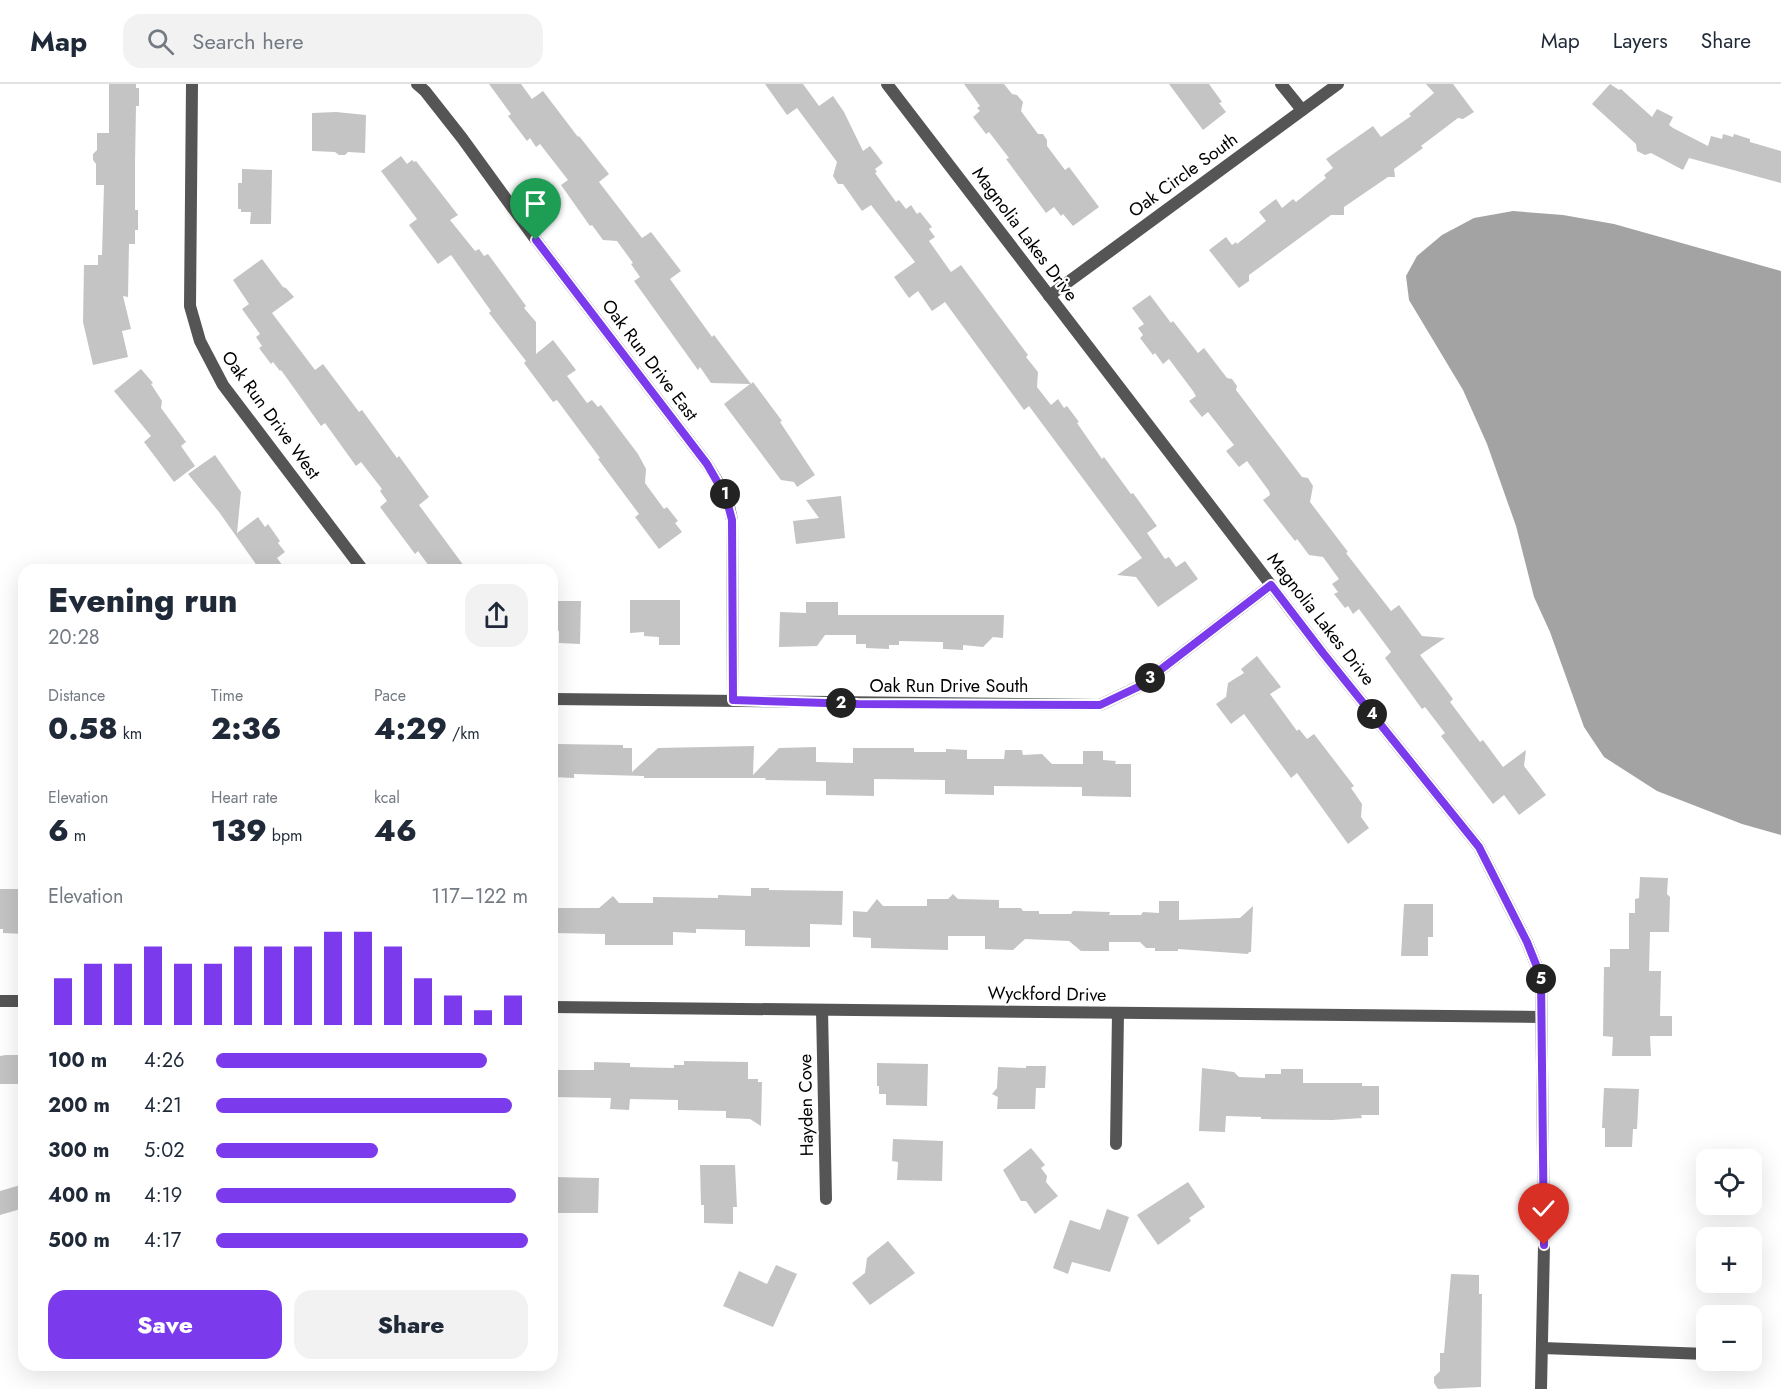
<!DOCTYPE html>
<html lang="en">
<head>
<meta charset="utf-8">
<style>
  :root { --surface:#fff; --page:#f2f2f3; --text:#1f2937; --muted:#747a83; --line:#e0e1e3; --accent:#7c3aed }
  body { margin:0; font-family:Jost,sans-serif; background:var(--page); color:var(--text); height:100vh; display:flex; flex-direction:column; font-size:22px; white-space:nowrap }
  * { box-sizing:border-box; margin:0 }
  p { font-size:20px; color:var(--muted) }
  .icon { flex:none; width:33px; height:33px; fill:none; stroke:currentColor; stroke-width:2; stroke-linecap:round; stroke-linejoin:round }
  .map { position:relative; flex:1; overflow:hidden }
  .sheet { position:absolute; left:18px; top:480px; width:540px; height:807px; display:flex; flex-direction:column; background:var(--surface); border-radius:18px; box-shadow:0 6px 24px #0002 }
  .sheet>* { flex:none }
  .fabs { position:absolute; left:1696px; top:1065px; display:grid; gap:12px }
  .fabs a { display:grid; place-items:center; width:66px; height:66px; border-radius:12px; background:var(--surface); box-shadow:0 6px 24px #0002; font-size:30px }
  .pin { position:absolute; display:grid; place-items:center; width:51px; height:51px; color:#fff; margin:-62px -26px; border-radius:50% 50% 50% 0; rotate:-45deg; box-shadow:0 0 6px #0007 }
  .pin .icon { rotate:45deg }
  .km { position:absolute; width:30px; height:30px; margin:-15px; border-radius:50%; background:#222; color:#fff; font-size:16px; line-height:30px; text-align:center }
  .round { display:grid; place-items:center; flex:none; width:63px; height:63px; border-radius:18px; background:var(--page) }
  .overview { display:flex; align-items:center; justify-content:space-between; height:102px; padding:0 30px }
  h1 { font-size:33px; font-weight:800; line-height:45px }
  .metrics { display:grid; grid-template-columns:repeat(3,1fr); gap:9px; height:102px; padding:6px 30px }
  .metrics div { display:grid; align-content:center }
  .metrics b { font-size:30px; font-weight:800 }
  .metrics small { font-size:16px; font-weight:400 }
  .metrics p { font-size:16px }
  .chart { height:168px; padding:12px 30px }
  .chart p { display:flex; justify-content:space-between }
  .chart svg { width:100%; height:108px; margin-top:6px; stroke:var(--accent); stroke-width:6 }
  .button { display:flex; gap:12px; margin-top:auto; padding:12px 30px }
  .button a { flex:1; height:69px; border-radius:18px; background:var(--accent); color:#fff; font-size:24px; font-weight:800; line-height:69px; text-align:center }
  .button a+a { background:var(--page); color:var(--text) }
  ul { padding:0 30px; list-style:none; font-size:20px }
  li { display:grid; grid-template-columns:96px 72px 1fr; align-items:center; height:45px }
  li i { height:15px; border-radius:8px; background:var(--accent) }
  header { display:flex; align-items:center; gap:36px; box-sizing:border-box; height:84px; padding:0 30px; background:var(--surface); border-bottom:2px solid var(--line) }
  header strong { font-size:28px }
  nav { display:flex; gap:33px; margin-inline-start:auto; font-size:21px }
  .search { width:420px; height:54px; background:var(--page); display:flex; align-items:center; gap:15px; box-sizing:border-box; padding:0 21px; border-radius:18px; color:var(--muted); font-size:22px }
  .map>svg:first-child { display:block }
</style>
</head>
<body>
<header>
<strong>Map</strong>
<div class="search"><svg class="icon" aria-label="search" viewBox="0 0 24 24"><circle cx="10" cy="10" r="6"/><path d="M15 15l6 6"/></svg>Search here</div>
<nav><a>Map</a><a>Layers</a><a>Share</a></nav>
</header>
<div class="map">
<svg width="1781" height="1305" viewBox="0 0 1781 1305">
  <rect width="100%" height="100%" fill="#fff"/>
  <polygon fill="#a3a3a3" points="1513,127 1563,131 1614,140 1781,187 1781,751 1742,740 1657,707 1604,673 1584,643 1550,548 1534,513 1516,442 1487,360 1463,306 1409,216 1406,192 1417,172 1442,151 1474,134"/>
  <g fill="#c4c4c4">
    <polygon points="109,0 136,0 136,4 139,4 139,22 136,22 135,80 135,126 138,126 138,146 135,146 135,160 129,160 128,213 123,212 131,245 122,247 128,273 93,281 83,238 84,181 98,181 98,171 102,171 104,101 96,101 96,80 93,76 93,70 97,66 97,49 109,49"/>
    <polygon points="489,0 521,0 532,15 543,7 578,53 579,52 609,90 599,98 642,154 651,148 681,187 670,195 712,253 714,251 751,300 753,298 782,337 780,338 815,391 797,403 794,398 781,396 724,320 750,300 711,299 700,283 698,286 634,197 640,193 631,180 633,179 617,157 603,156 592,141 590,142 561,101 568,96 540,60 536,63 530,54 527,57 508,32 511,30"/>
    <polygon points="765,0 803,0 819,22 833,12 844,28 863,67 870,62 883,79 875,85 877,88 875,89 896,118 899,116 906,125 911,121 917,130 920,128 932,143 929,145 935,153 929,157 951,188 961,181 1028,271 1026,273 1038,288 1037,303 1051,321 1058,315 1064,324 1067,322 1079,338 1077,339 1102,375 1104,373 1131,410 1133,409 1157,442 1147,449 1165,475 1169,473 1176,483 1185,477 1198,495 1158,523 1136,493 1117,491 1142,474 1029,322 1024,326 945,218 932,227 918,207 909,214 894,193 915,178 871,121 862,127 843,100 838,100 833,92 837,78 797,24 787,31"/>
    <polygon points="964,0 1004,0 1012,10 1017,11 1023,18 1021,27 1038,50 1043,50 1047,56 1047,62 1065,86 1069,83 1099,123 1073,142 1063,130 1061,132 1054,123 1046,129 1006,75 1009,74 989,48 986,50 973,33 980,27 977,24 980,22"/>
    <polygon points="1169,0 1209,0 1222,18 1219,19 1226,28 1203,46"/>
    <polygon points="1426,0 1453,0 1474,28 1463,35 1458,34 1421,62 1423,64 1394,85 1395,93 1388,93 1344,123 1344,131 1331,131 1249,191 1249,197 1239,204 1209,166 1226,153 1232,161 1236,158 1237,160 1266,137 1259,128 1276,115 1282,124 1293,115 1296,118 1326,94 1324,91 1333,84 1326,75 1373,42 1381,53 1411,32 1409,30 1434,9"/>
    <polygon points="1610,0 1619,6 1621,5 1652,33 1657,25 1673,33 1669,41 1673,44 1708,62 1711,52 1722,55 1723,50 1733,53 1734,50 1750,55 1750,58 1781,67 1781,99 1689,74 1683,86 1651,69 1645,71 1637,67 1636,60 1592,20"/>
    <polygon points="336,28 366,31 365,69 348,68 345,71 339,71 335,68 312,67 312,29"/>
    <polygon points="401,72 407,80 412,76 414,78 416,77 458,131 450,136 475,167 479,165 484,172 488,170 526,222 524,224 536,238 536,270 553,256 576,286 567,292 587,319 592,316 598,323 601,321 638,370 646,385 645,399 664,425 667,423 678,437 675,439 682,448 659,465 635,433 639,430 598,375 600,374 557,316 553,318 524,279 526,277 489,229 491,227 451,171 438,180 409,141 417,135 381,87"/>
    <polygon points="242,85 272,86 271,140 250,140 251,128 241,128 241,125 238,125 238,99 242,99"/>
    <polygon points="262,175 283,203 286,204 294,213 272,229 315,286 323,280 359,328 362,326 397,374 399,372 429,413 419,421 467,486 432,486 418,467 415,470 380,423 387,417 380,407 382,405 361,378 356,382 325,339 321,342 281,286 280,287 273,278 271,280 259,264 262,262 256,253 260,250 242,225 249,220 233,196"/>
    <polygon points="1150,211 1171,239 1173,237 1198,269 1204,264 1227,294 1232,295 1237,302 1236,306 1302,393 1308,394 1313,402 1310,418 1348,468 1346,469 1391,527 1399,521 1422,552 1445,554 1420,571 1453,615 1450,618 1480,658 1483,656 1503,683 1526,666 1524,682 1546,711 1519,731 1504,711 1493,720 1441,652 1445,649 1425,623 1422,625 1385,574 1391,568 1359,525 1353,530 1348,522 1345,524 1334,510 1338,508 1332,500 1339,495 1323,473 1309,471 1297,455 1295,457 1263,416 1270,411 1269,407 1247,377 1239,383 1226,367 1234,361 1208,328 1202,333 1189,317 1196,312 1193,307 1169,275 1163,280 1155,269 1153,271 1140,254 1143,251 1138,244 1144,240 1132,224"/>
    <polygon points="141,285 153,299 151,300 162,317 161,324 186,358 181,362 195,382 174,398 144,358 151,352 114,307"/>
    <polygon points="215,371 241,408 237,449 258,433 265,443 268,440 280,457 278,459 285,468 277,474 286,486 260,486 219,428 188,390"/>
    <polygon points="841,412 845,454 796,460 793,437 819,434 806,416"/>
    <polygon points="630,516 680,516 680,561 659,561 659,553 644,552 644,548 630,549"/>
    <polygon points="552,517 581,517 580,560 559,559 559,547 552,546"/>
    <polygon points="806,518 838,518 838,531 1004,531 1003,554 993,553 983,563 963,561 963,566 943,565 943,558 899,557 899,561 889,561 889,565 866,564 866,560 856,560 856,551 825,551 817,562 779,563 780,528 806,529"/>
    <polygon points="1257,572 1281,603 1270,610 1297,647 1299,645 1307,655 1314,650 1354,702 1351,704 1362,720 1361,733 1369,744 1348,760 1297,689 1291,694 1244,630 1231,640 1216,620 1226,613 1228,599 1244,589 1241,585"/>
    <polygon points="556,660 623,661 623,664 632,664 632,688 658,664 754,662 753,691 779,664 816,663 816,678 853,679 853,664 914,664 914,668 946,668 946,665 967,666 967,675 1004,675 1005,666 1022,666 1023,671 1042,670 1052,680 1083,680 1083,667 1103,667 1103,676 1116,677 1115,680 1131,680 1131,713 1082,712 1082,703 994,702 994,711 945,710 945,696 874,695 874,712 826,711 826,697 765,696 766,694 644,694 644,692 574,690 574,694 552,693 552,663 556,663"/>
    <polygon points="1640,793 1668,794 1667,810 1670,813 1669,848 1650,848 1649,887 1661,887 1660,932 1672,932 1672,952 1650,952 1651,972 1612,972 1613,953 1603,952 1604,883 1610,883 1610,865 1629,865 1629,829 1635,829 1635,815 1639,814"/>
    <polygon points="751,804 769,804 769,806 843,807 842,841 810,840 810,863 745,862 745,846 696,845 696,849 673,848 673,861 605,861 605,850 552,849 552,824 599,824 613,812 619,819 653,819 653,813 718,814 718,811 751,812"/>
    <polygon points="0,805 24,805 24,850 3,849 3,845 0,845"/>
    <polygon points="953,810 958,815 999,816 999,824 1021,824 1023,827 1039,827 1039,830 1071,830 1073,827 1110,828 1109,831 1141,831 1143,828 1159,829 1159,817 1179,817 1179,836 1240,834 1253,822 1251,868 1249,868 1248,870 1178,865 1178,867 1155,867 1155,864 1146,864 1140,858 1109,858 1109,867 1081,867 1069,857 1025,855 1013,866 985,865 985,852 948,852 948,866 871,864 871,854 853,853 853,827 867,828 877,815 883,822 927,822 927,815 948,815"/>
    <polygon points="1404,820 1433,820 1433,853 1428,853 1428,872 1401,872"/>
    <polygon points="6,971 24,971 24,1000 0,1000 0,972"/>
    <polygon points="684,977 748,978 748,995 758,995 758,998 762,998 761,1042 750,1035 726,1034 726,1027 678,1026 678,1016 630,1015 629,1026 610,1025 611,1014 552,1013 552,986 594,986 594,978 630,979 630,983 674,984 674,981 684,981"/>
    <polygon points="877,979 928,980 927,1022 886,1021 886,1010 879,1010 879,1002 877,1002"/>
    <polygon points="1026,982 1046,982 1045,1004 1036,1004 1035,1025 997,1025 998,1013 992,1010 997,1004 998,983 1026,984"/>
    <polygon points="1202,984 1234,988 1239,993 1265,994 1265,990 1281,990 1281,985 1303,985 1303,999 1362,999 1362,1002 1379,1002 1379,1031 1361,1031 1362,1034 1332,1036 1261,1035 1261,1033 1226,1032 1225,1048 1199,1047"/>
    <polygon points="1604,1004 1639,1005 1637,1045 1633,1045 1632,1063 1605,1063 1605,1044 1602,1044"/>
    <polygon points="893,1055 943,1057 942,1097 897,1096 898,1078 892,1077"/>
    <polygon points="1031,1064 1045,1081 1041,1084 1047,1092 1046,1098 1058,1112 1035,1130 1026,1117 1021,1117 1003,1086"/>
    <polygon points="700,1081 735,1081 737,1123 733,1123 733,1140 704,1139 704,1121 701,1121"/>
    <polygon points="552,1093 599,1094 598,1129 552,1129"/>
    <polygon points="1188,1098 1205,1123 1189,1134 1191,1137 1158,1161 1137,1131"/>
    <polygon points="24,1100 24,1124 0,1131 0,1107"/>
    <polygon points="1107,1125 1129,1133 1110,1188 1072,1178 1068,1190 1053,1184 1070,1136 1100,1146"/>
    <polygon points="888,1157 915,1189 870,1221 852,1199 865,1189 867,1174"/>
    <polygon points="776,1181 797,1190 773,1243 723,1222 739,1187 767,1200"/>
    <polygon points="1451,1190 1479,1191 1479,1210 1482,1210 1481,1303 1438,1305 1434,1299 1434,1293 1440,1287 1440,1269 1444,1269"/>
  </g>
  <g fill="none" stroke-linecap="round" stroke-linejoin="round">
    <g stroke="#555" stroke-width="12">
      <polyline points="192,0 190,222 200,257 223,301 363,486"/>
      <polyline points="417,0 425,7 462,54 536,156 707,380 727,413 732,436 733,616"/>
      <polyline points="887,0 1323,569 1479,763 1527,858 1541,893 1544,1161 1541,1305"/>
      <polyline points="1281,0 1302,26"/>
      <polyline points="1049,212 1338,0"/>
      <polyline points="552,615 1100,621 1138,603 1271,501"/>
      <polyline points="0,917 24,917"/>
      <polyline points="552,923 1541,933"/>
      <polyline points="822,926 826,1115"/>
      <polyline points="1116,1060 1118,929"/>
      <polyline points="1542,1264 1707,1270"/>
    </g>
  </g>
  <g fill="none" stroke-linecap="round" stroke-linejoin="round">
    <defs>
      <polyline id="route" points="536,156 707,380 726,413 732,436 733,616 858,620 1100,621 1138,603 1271,501 1323,569 1479,763 1527,858 1541,893 1544,1161"/>
    </defs>
    <use href="#route" stroke="#fff" stroke-width="12"/>
    <use href="#route" stroke="#7c3aed" stroke-width="8"/>
  </g>
  <g text-anchor="middle" dominant-baseline="central" stroke-width="4.5" stroke-linejoin="round" paint-order="stroke">
    <g font-size="18" fill="#000" stroke="#fff">
      <text transform="translate(1183 91) rotate(-36)">Oak Circle South</text>
      <text transform="translate(1025 150) rotate(53)">Magnolia Lakes Drive</text>
      <text transform="translate(650 276) rotate(53)">Oak Run Drive East</text>
      <text transform="translate(271 331) rotate(54)">Oak Run Drive West</text>
      <text transform="translate(1321 535) rotate(52)">Magnolia Lakes Drive</text>
      <text x="949" y="602">Oak Run Drive South</text>
      <text transform="translate(1047 910) rotate(1)">Wyckford Drive</text>
      <text transform="translate(806 1021) rotate(-91)">Hayden Cove</text>
    </g>
  </g>
</svg>
<div class="fabs">
<a><svg class="icon" aria-label="locate" viewBox="0 0 24 24"><circle cx="12" cy="12" r="6"/><path d="M12 2v4M12 18v4M2 12h4M18 12h4"/></svg></a>
<a>+</a>
<a>−</a>
</div>
<div class="pin" style="left:536px;top:156px;background:#1e9e55"><svg class="icon" aria-label="arrive" viewBox="0 0 24 24"><path d="M6 21V4h12l-3 4 3 4H6"/></svg></div>
<div class="pin" style="left:1544px;top:1161px;background:#d93025"><svg class="icon" aria-label="check" viewBox="0 0 24 24"><path d="M5 12l5 5 9-10"/></svg></div>
<b class="km" style="left:725px;top:410px">1</b>
<b class="km" style="left:841px;top:619px">2</b>
<b class="km" style="left:1150px;top:594px">3</b>
<b class="km" style="left:1372px;top:630px">4</b>
<b class="km" style="left:1541px;top:895px">5</b>
<section class="sheet">
<div class="overview"><div><h1>Evening run</h1><p>20:28</p></div><a class="round"><svg class="icon" aria-label="share" viewBox="0 0 24 24"><path d="M12 15V3M7 8l5-5 5 5M5 13v7h14v-7"/></svg></a></div>
<div class="metrics">
<div><p>Distance</p><b>0.58<small> km</small></b></div>
<div><p>Time</p><b>2:36</b></div>
<div><p>Pace</p><b>4:29<small> /km</small></b></div>
</div>
<div class="metrics">
<div><p>Elevation</p><b>6<small> m</small></b></div>
<div><p>Heart rate</p><b>139<small> bpm</small></b></div>
<div><p>kcal</p><b>46</b></div>
</div>
<div class="chart"><p><span>Elevation</span>117–122 m</p>
<svg viewBox="0 0 160 44" preserveAspectRatio="none"><path d="M5 44V25M15 44V19M25 44V19M35 44V12M45 44V19M55 44V19M65 44V12M75 44V12M85 44V12M95 44V6M105 44V6M115 44V12M125 44V25M135 44V32M145 44V38M155 44V32"/></svg>
</div>
<ul>
<li><b>100 m</b>4:26<i style="width:87%"></i></li>
<li><b>200 m</b>4:21<i style="width:95%"></i></li>
<li><b>300 m</b>5:02<i style="width:52%"></i></li>
<li><b>400 m</b>4:19<i style="width:96%"></i></li>
<li><b>500 m</b>4:17<i style="width:100%"></i></li>
</ul>
<div class="button"><a>Save</a><a>Share</a></div>
</section>
</div>
</body>
</html>
